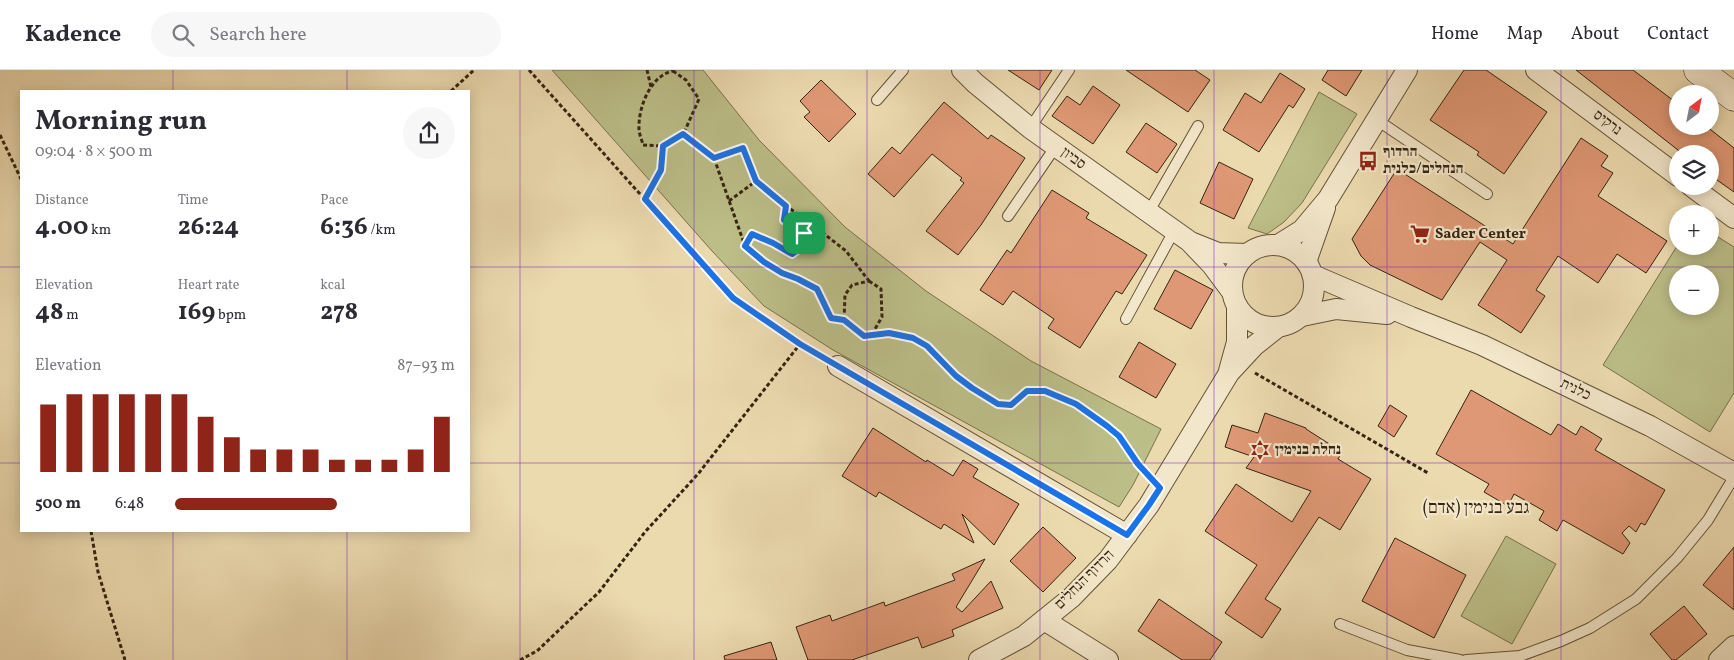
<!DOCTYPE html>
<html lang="en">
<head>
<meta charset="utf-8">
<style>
  :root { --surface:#fff; --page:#f7f7f7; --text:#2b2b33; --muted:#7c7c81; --line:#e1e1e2; --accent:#8f2418 }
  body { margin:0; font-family:Vollkorn,"Frank Ruhl Libre",serif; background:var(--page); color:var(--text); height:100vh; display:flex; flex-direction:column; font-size:19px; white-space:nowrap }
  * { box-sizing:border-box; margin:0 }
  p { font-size:16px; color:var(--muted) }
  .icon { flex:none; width:28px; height:28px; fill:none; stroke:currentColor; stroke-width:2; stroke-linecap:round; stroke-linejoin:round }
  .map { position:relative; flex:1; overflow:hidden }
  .panel { position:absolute; left:20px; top:20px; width:450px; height:442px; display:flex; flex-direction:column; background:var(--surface); border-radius:0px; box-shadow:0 2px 12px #0003 }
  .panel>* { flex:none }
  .needle { width:32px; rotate:32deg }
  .controls { position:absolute; left:1669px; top:15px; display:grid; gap:10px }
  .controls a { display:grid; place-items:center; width:50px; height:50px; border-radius:50%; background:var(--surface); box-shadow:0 2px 12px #0003; font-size:25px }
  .pin { position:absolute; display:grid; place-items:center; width:42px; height:42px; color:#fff; margin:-21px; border-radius:10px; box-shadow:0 2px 8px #0006 }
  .round { display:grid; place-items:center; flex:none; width:52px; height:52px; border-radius:26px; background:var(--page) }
  .head { display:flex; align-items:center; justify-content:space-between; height:85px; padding:0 15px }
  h1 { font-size:28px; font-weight:700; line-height:38px }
  .metrics { display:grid; grid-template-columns:repeat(3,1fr); gap:8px; height:85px; padding:5px 15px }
  .metrics div { display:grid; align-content:center }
  .metrics b { font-size:25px; font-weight:700 }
  .metrics small { font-size:14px; font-weight:400 }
  .metrics p { font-size:14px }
  .chart { height:140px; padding:10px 15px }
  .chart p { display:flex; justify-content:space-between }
  .chart svg { width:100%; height:90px; margin-top:5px; stroke:var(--accent); stroke-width:6 }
  ul { padding:0 15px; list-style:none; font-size:16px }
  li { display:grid; grid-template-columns:80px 60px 1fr; align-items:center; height:38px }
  li i { height:12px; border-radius:6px; background:var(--accent) }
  header { display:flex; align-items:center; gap:30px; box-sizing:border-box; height:70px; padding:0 25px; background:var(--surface); border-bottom:1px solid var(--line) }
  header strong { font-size:24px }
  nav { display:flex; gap:28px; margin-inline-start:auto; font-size:18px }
  .search { width:350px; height:45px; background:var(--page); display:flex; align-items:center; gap:12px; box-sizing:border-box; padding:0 18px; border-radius:28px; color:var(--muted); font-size:19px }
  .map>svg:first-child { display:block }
</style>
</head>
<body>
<header>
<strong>Kadence</strong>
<div class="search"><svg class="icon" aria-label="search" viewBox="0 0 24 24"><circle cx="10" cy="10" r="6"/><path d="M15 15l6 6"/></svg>Search here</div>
<nav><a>Home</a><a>Map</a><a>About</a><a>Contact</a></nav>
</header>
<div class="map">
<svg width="1734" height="590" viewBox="0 0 1734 590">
  <rect width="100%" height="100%" fill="#ecdaaf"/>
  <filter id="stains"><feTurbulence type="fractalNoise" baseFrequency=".004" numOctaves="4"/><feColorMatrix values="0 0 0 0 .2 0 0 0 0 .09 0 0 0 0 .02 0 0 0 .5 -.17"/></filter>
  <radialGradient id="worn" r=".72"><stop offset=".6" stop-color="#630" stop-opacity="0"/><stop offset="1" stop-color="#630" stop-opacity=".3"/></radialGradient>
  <g fill="#bcbe88" stroke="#78714c" fill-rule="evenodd">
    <polygon points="552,0 703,0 759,70 845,157 926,221 1031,291 1161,359 1133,415 1119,437 833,280 764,236 712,181"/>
    <polygon points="1319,22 1357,44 1302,133 1284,152 1267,164 1248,158"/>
    <path d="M1710,162l24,15v146l-24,39 -107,-67 74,-119h33zM1678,204h32v32h-32z"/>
    <polygon points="1506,466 1556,494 1512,574 1461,546"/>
  </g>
  <g fill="#df9875" stroke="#352411">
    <polygon points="1008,0 1052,0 1039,20"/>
    <polygon points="1126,0 1195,0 1210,10 1188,42"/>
    <polygon points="1328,0 1362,0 1346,26 1322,10"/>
    <polygon points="1464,0 1486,0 1547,42 1504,104 1477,85 1479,82 1430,50"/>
    <polygon points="1576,0 1633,0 1678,34 1678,56 1706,56 1734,78 1734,122 1710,105 1710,84 1683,84"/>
    <polygon points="1280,3 1305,19 1293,38 1289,35 1259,82 1223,60 1245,23 1261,33"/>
    <polygon points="821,10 856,44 829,72 804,47 810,42 800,31"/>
    <polygon points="1093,16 1120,35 1093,74 1052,46 1067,26 1080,35"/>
    <polygon points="944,32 988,69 991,65 1025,88 981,155 958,185 926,161 964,113 960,110 962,108 932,84 894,127 868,104 892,77 900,84"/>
    <polygon points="1146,53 1177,74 1157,103 1126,82"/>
    <polygon points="1581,68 1608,86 1601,96 1613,103 1598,126 1667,171 1646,203 1617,184 1598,213 1558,186 1536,220 1545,226 1521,263 1478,235 1507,190 1480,172 1442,230 1370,195 1361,186 1352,169 1397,99 1513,174"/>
    <polygon points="1219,92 1253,109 1234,149 1200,133"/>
    <polygon points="1052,120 1089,143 1086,148 1147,185 1122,224 1116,221 1080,278 1048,258 1054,249 1013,221 1003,235 980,220 1007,180 1011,183"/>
    <polygon points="1175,200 1213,220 1191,259 1154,239"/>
    <polygon points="1139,272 1176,294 1156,328 1119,307"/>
    <polygon points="1471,320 1551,365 1558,354 1576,365 1581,356 1602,369 1595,380 1665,420 1645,455 1641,453 1636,462 1629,456 1622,463 1630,473 1623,484 1563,450 1557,461 1539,450 1544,441 1514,424 1508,436 1484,422 1489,414 1436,384"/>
    <polygon points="1390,335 1407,346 1394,367 1378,356"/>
    <polygon points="1265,343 1306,358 1306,359 1342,382 1338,389 1371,409 1340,460 1319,447 1265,529 1281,539 1262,568 1225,543 1257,495 1205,461 1236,414 1292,452 1311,421 1246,398 1254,387 1225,377 1232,355 1258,363"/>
    <polygon points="873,358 926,392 927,390 953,406 963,390 978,399 973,407 1019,434 994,475 962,444 974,473 944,454 941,459 879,422 876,427 842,406"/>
    <polygon points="1043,457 1076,488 1043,522 1010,491"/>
    <polygon points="1395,468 1466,505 1434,568 1362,531"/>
    <polygon points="1734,477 1734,540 1703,515"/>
    <polygon points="985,489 956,537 962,542 991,511 1003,538 952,560 954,566 922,578 918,567 852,590 808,590 796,557 830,545 832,551 884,532 885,536 955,510 952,504"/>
    <polygon points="1159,529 1222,572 1210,590 1182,590 1138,561"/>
    <polygon points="1684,536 1707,564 1676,590 1672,590 1650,564"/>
    <polygon points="771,572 777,590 725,590 724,586"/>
  </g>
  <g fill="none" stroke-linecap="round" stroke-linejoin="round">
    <defs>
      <g id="lane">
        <polyline points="877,30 903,0"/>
        <polyline points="1377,50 1487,124"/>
        <polyline points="1030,58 1069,0"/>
        <polyline points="1148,143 1198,56"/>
        <polyline points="1008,146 1056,76"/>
        <polyline points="1126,249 1174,161"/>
        <polyline points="1340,554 1407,580 1460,590"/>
        <polyline points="1466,590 1520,586 1561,571 1590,558 1636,529 1677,488 1708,450 1734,407"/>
      </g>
      <g id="street">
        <polyline points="962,0 975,13 1030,58 1189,171 1212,195 1232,222"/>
        <polyline points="1536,0 1678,106"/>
        <polyline points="1691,116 1734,148"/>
        <polyline points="1193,173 1218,183 1247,184"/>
        <polyline points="1278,175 1302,160 1328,129 1407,0"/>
        <circle cx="1273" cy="216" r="41"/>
        <polyline points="1306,192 1325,138"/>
        <polyline points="1313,205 1411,247 1482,275 1650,356 1734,403"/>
        <polyline points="1302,246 1336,239 1387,244"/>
        <polyline points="838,296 1127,465"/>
        <polyline points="1229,301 1237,272 1237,236"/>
        <polyline points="1044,550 1108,590"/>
        <polyline points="979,590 1024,566 1071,528 1108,490 1149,435 1229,303 1254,276 1278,257"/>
        <polyline points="1719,590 1734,576"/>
      </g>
      <polyline id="secondary" points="1698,0 1734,27"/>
    </defs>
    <use href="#lane" stroke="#635238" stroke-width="12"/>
    <use href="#street" stroke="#635238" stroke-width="22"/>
    <use href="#secondary" stroke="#352411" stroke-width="29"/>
    <g stroke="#352411" stroke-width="3" stroke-dasharray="4 2.5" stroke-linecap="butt">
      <polyline points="529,0 733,228 800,274 821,286"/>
      <polyline points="647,0 651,17"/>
      <path d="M673,1l13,9 13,19 -16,36 -20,11 -20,-1c-1,-5 -4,-11 -4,-16 -1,-22 12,-54 34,-58z"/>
      <polyline points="451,21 474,0"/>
      <polyline points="0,65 21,109"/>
      <polyline points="683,65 714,88 745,176 764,192 782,203 798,209 817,219 831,248 844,251"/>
      <polyline points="714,88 743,78 756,111 786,136 805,149 846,181 869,211"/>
      <polyline points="645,129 661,100 663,76"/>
      <polyline points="729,131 756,111"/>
      <polyline points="745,176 752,164 773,173 792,184 804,175 804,163 784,150 786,136"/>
      <polygon points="869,211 881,219 882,247 872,264 863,266 844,251 845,225 852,215"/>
      <polyline points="872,264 889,263 913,268 927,276 956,306 972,318 998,334 1011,335 1027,321 1045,321 1076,334 1119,366 1138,393 1147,404"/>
      <polyline points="1255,303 1428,403"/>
      <polyline points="91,461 98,502 125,590"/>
      <polyline points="520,590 537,581 599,522 645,462 698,404 800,274"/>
    </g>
    <use href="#lane" stroke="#f3e7cb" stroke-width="10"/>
    <use href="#street" stroke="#f3e7cb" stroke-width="20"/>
    <use href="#secondary" stroke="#f3e7cb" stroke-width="28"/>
  </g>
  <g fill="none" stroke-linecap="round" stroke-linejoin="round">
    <defs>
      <polygon id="route" points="683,64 714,88 743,78 756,111 786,136 784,150 804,163 804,175 792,184 773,173 752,164 745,176 764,192 782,203 798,209 817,219 831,248 844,250 864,266 889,263 913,268 927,276 956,306 972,318 998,334 1011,335 1027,321 1045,321 1076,334 1107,356 1119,366 1138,394 1160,418 1149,435 1127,465 800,274 733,228 645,129 661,100 663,76"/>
    </defs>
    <use href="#route" stroke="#fff" stroke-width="10"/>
    <use href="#route" stroke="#1a73e8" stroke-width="6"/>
  </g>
  <path fill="none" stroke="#7b2cbf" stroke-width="1" stroke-opacity="0.55" d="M173,0v21M347,0v21M520,0v590M694,0v590M867,0v590M1040,0v590M1214,0v590M1387,0v590M1561,0v590M0,197h21M469,197h1265M0,393h21M469,393h1265M173,461v129M347,461v129"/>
  <defs>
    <symbol id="bus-bare" viewBox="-9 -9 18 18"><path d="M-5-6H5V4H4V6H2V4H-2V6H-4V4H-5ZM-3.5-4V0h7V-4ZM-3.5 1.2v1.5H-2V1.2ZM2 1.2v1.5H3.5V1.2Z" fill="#8f2418" stroke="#f3e7cb" stroke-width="2.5" paint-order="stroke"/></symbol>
    <symbol id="supermarket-bare" viewBox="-9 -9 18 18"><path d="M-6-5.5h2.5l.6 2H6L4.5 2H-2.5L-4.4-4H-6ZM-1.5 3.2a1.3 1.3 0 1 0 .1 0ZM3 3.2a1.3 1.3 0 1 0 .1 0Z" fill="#8f2418" stroke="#f3e7cb" stroke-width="2.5" paint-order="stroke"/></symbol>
    <symbol id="synagogue-bare" viewBox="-9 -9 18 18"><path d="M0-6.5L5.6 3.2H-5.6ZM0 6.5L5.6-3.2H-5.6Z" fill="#8f2418" stroke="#f3e7cb" stroke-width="2.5" paint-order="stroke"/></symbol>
  </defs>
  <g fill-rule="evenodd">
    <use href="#bus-bare" x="1354" y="77" width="28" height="28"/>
    <use href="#supermarket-bare" x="1406" y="150" width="28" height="28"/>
    <use href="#synagogue-bare" x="1246" y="366" width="28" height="28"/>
  </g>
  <g text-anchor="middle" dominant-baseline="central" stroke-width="4.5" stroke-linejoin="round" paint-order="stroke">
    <g font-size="15" fill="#352411" stroke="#f3e7cb">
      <text transform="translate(1607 53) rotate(37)">נרקיס</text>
      <text transform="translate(1073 89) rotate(36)">סביון</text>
      <text transform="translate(1575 320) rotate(26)">כלנית</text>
      <text transform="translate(1085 510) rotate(-45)">הרדוף הנחלים</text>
    </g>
    <g font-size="15" font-weight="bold" fill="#352411" stroke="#f3e7cb" text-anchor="start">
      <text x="1383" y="82">הרדוף<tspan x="1383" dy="17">הנחלים/כלנית</tspan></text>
      <text x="1435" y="164">Sader Center</text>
      <text x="1275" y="380">נחלת בנימין</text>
    </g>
    <g font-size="18" fill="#352411" stroke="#f3e7cb">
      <text x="1476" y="438">גבע בנימין (אדם)</text>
    </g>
  </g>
  <rect width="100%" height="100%" filter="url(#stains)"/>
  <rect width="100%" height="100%" fill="url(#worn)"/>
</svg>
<div class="controls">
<a><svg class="needle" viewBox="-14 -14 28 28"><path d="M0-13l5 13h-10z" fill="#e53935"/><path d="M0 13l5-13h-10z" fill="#7c7c81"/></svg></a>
<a><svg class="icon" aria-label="layers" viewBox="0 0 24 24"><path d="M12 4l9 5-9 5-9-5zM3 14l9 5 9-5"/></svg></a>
<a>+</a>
<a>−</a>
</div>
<div class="pin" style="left:804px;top:163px;background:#1e9e55"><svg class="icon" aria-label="arrive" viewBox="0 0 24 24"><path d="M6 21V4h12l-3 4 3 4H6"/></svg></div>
<section class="panel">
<div class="head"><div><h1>Morning run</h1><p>09:04 · 8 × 500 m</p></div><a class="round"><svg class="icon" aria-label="share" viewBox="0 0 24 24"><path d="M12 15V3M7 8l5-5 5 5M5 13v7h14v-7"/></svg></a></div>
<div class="metrics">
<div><p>Distance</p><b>4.00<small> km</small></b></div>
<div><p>Time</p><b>26:24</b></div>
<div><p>Pace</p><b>6:36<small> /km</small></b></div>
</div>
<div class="metrics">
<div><p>Elevation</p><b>48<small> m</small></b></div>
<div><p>Heart rate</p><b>169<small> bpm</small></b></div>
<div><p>kcal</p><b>278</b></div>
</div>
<div class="chart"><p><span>Elevation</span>87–93 m</p>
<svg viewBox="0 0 160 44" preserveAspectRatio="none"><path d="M5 44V11M15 44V6M25 44V6M35 44V6M45 44V6M55 44V6M65 44V17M75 44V27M85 44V33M95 44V33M105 44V33M115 44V38M125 44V38M135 44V38M145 44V33M155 44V17"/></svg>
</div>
<ul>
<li><b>500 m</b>6:48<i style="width:58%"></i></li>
</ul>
</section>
</div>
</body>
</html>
